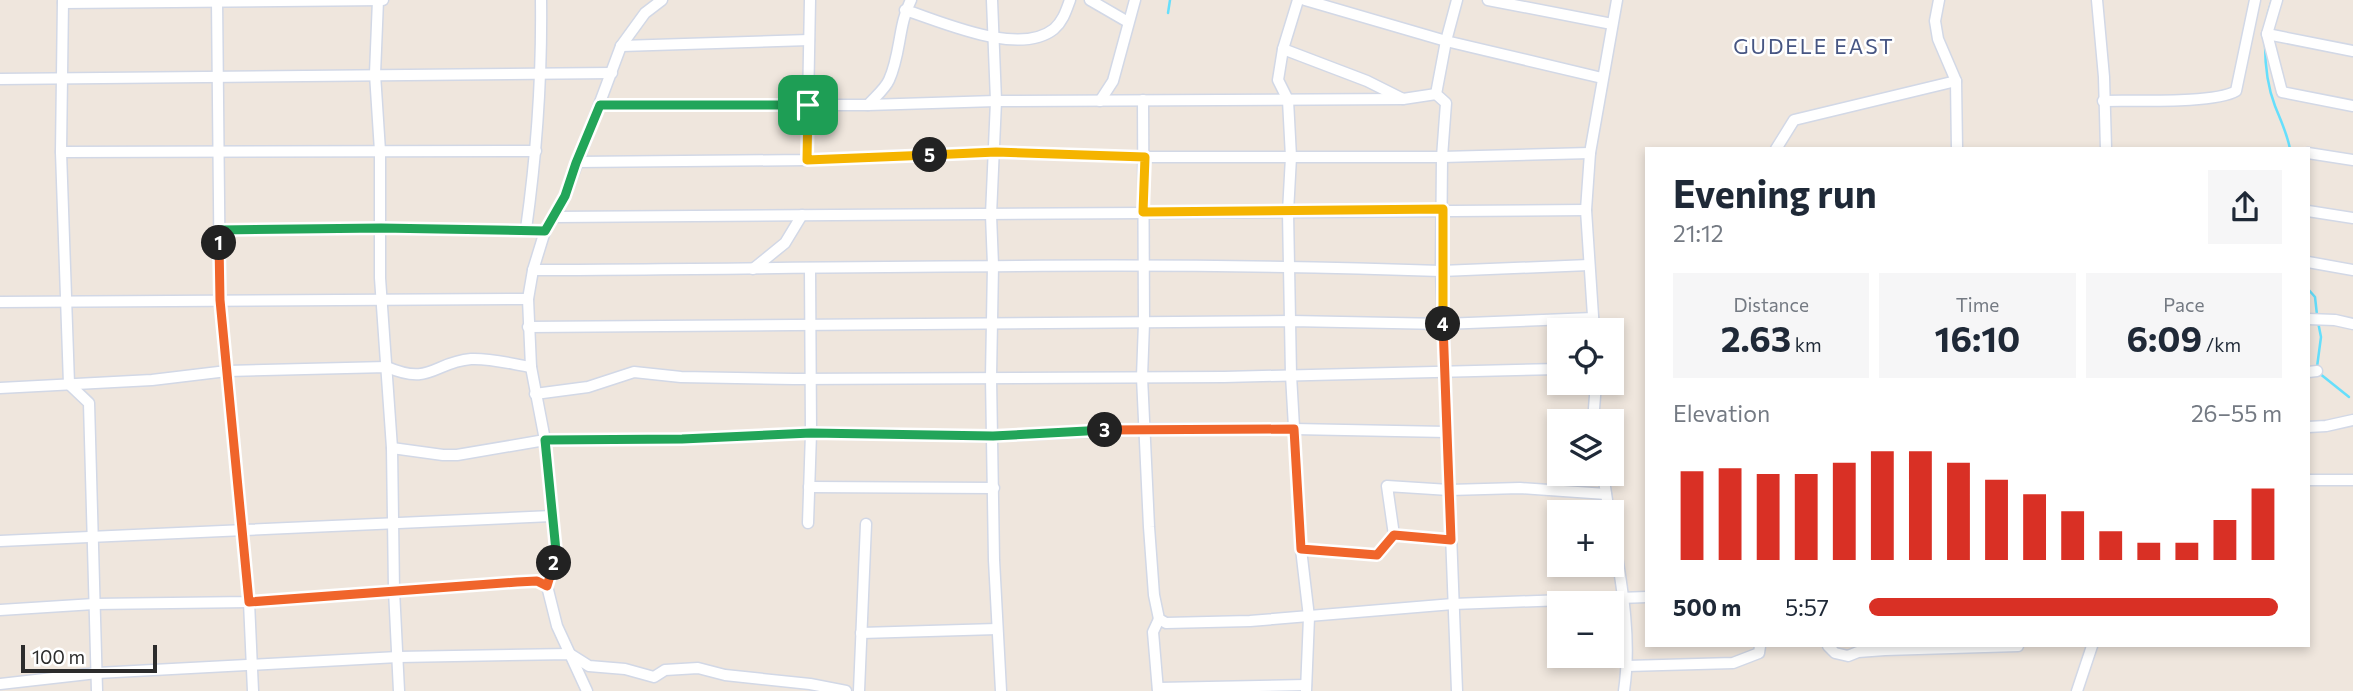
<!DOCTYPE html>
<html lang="en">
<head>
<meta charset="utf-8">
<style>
  :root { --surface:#fff; --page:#f6f6f7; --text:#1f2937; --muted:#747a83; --accent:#d93025 }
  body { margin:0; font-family:Commissioner,sans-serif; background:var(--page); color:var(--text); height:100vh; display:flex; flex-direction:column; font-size:26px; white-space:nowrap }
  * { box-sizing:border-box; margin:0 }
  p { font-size:23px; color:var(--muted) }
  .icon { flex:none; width:38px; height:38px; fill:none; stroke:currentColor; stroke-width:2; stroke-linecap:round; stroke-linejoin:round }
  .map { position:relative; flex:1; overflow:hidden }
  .sheet { position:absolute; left:1645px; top:147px; width:665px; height:500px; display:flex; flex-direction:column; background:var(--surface); border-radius:0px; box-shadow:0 4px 10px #0003 }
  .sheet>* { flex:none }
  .controls { position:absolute; left:1547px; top:318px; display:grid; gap:14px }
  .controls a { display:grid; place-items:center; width:77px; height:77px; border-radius:0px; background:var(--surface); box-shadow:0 4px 10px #0003; font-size:35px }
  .scale { position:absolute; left:21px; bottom:18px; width:136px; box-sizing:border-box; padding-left:7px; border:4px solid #2c2c2c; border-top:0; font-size:19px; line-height:24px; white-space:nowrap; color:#2c2c2c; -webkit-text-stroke:5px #fff; paint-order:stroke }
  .pin { position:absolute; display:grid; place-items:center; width:60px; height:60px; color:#fff; margin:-30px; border-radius:14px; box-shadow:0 4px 10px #0006 }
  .km { position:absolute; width:35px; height:35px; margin:-18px; border-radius:50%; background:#222; color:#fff; font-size:19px; line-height:35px; text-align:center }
  .round { display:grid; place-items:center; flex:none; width:74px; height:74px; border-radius:0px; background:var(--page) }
  .headline { display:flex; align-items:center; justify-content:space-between; height:119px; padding:0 28px }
  h1 { font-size:38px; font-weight:700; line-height:52px }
  .metrics { display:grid; grid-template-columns:repeat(3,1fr); gap:10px; height:119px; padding:7px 28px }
  .metrics div { display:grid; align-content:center; border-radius:0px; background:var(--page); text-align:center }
  .metrics b { font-size:35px; font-weight:700 }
  .metrics small { font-size:19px; font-weight:400 }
  .metrics p { font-size:19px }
  .chart { height:196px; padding:14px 28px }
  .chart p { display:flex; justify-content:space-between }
  .chart svg { width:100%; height:126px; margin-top:7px; stroke:var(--accent); stroke-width:6 }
  ul { padding:0 28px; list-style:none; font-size:23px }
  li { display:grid; grid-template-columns:112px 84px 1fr; align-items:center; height:52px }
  li i { height:18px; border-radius:9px; background:var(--accent) }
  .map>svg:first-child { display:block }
</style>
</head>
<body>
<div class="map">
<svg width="2353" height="691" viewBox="0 0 2353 691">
  <rect width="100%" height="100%" fill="#efe6dd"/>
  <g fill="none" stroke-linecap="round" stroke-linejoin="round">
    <g stroke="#66dffc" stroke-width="2.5">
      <polyline points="1168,13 1170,0"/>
      <polyline points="2268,13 2272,0"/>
      <path d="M2265,44c0,19 3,44 10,62 6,15 12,27 15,43"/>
      <polyline points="2308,289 2315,297 2317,315"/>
      <polyline points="2317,367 2321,337 2318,322"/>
      <polyline points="2319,373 2349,397"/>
    </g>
    <defs>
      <g id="street">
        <polyline points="63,0 61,152 69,384 89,403 97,691"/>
        <polyline points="217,0 220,300 249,602 253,691"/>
        <polyline points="378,0 375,74 380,151 380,278 392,448 394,590 399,691"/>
        <polyline points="992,0 996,101 991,215 993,265 991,377 994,560 1001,691"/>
        <polyline points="1090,0 1128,22"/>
        <polyline points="1298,0 1283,49 1278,80 1288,100 1291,157 1288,212 1291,375 1301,549 1309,617 1306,691"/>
        <polyline points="1305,0 1446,41 1602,78"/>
        <polyline points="1457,0 1446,41 1436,94 1446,103 1442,157 1441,271 1589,265"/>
        <polyline points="1488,0 1612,24"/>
        <polyline points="1939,0 1935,21 1938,39 1956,81 1957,149"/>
        <polyline points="2097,0 2104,77 2106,149"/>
        <polyline points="2277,0 2267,34 2282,92 2353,106"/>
        <polyline points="63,3 383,0"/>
        <path d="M905,10c38,12 114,47 149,19 9,-8 12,-18 16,-29"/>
        <polyline points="2267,34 2353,51"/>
        <polyline points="621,46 809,40"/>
        <polyline points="1283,49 1367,81 1403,99 1436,94"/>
        <polyline points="0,79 612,73"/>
        <polyline points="1143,100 1144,323 1142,377 1149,527 1154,595 1159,619 1166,623 1250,621 1453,604 1647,597"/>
        <polyline points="1100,101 1113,81 1135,0"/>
        <path d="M2103,101c29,-1 111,3 133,-10l19,-91"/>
        <polyline points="600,105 868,105 996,101 1403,99"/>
        <path d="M868,105c7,-8 17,-16 21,-25 12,-26 9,-55 22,-80"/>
        <polyline points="1776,149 1794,120 1956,81"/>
        <polyline points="61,152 536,151"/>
        <polyline points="2308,153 2353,160"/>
        <polyline points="807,160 810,0"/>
        <polyline points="576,162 807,160 996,152 1145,157 1442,157 1590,153"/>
        <polyline points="2308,211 2353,218"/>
        <polyline points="555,217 1586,210"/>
        <path d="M526,229c11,-78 16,-150 15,-229"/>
        <polyline points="219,230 381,228 545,231"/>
        <polyline points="2308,262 2353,270"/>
        <polyline points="753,269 785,243 802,215"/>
        <path d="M533,270c303,-1 606,-10 908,1l16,420"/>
        <polyline points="0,302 528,299"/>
        <polyline points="2308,319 2335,320 2353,324"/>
        <polyline points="528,327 1291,321 1443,324 1593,318"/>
        <polyline points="1594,331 1586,210 1590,153 1617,0"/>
        <polyline points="2308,372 2317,371"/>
        <path d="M0,388l152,-8 75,-9 160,-4c44,19 47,-5 84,-8 19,-1 41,5 60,8"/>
        <polyline points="535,394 588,387 634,372 681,377 794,379 1224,377 1559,369"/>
        <polyline points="1593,422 1596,383"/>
        <polyline points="2308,427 2326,426 2353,420"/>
        <polyline points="392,448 443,455 457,455 545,440 682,439 811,433 993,436 1144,429 1294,429 1447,432"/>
        <polyline points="1603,474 1609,513"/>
        <polyline points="2308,480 2353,480"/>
        <polyline points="809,487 994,488"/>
        <polyline points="808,523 811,433 810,268"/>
        <path d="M1612,526c9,55 20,109 12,165"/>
        <polyline points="1394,535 1387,486 1449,490 1520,488 1606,494"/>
        <polyline points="0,541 552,516"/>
        <polyline points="1301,549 1377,555 1394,535 1451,540"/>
        <polyline points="0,610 94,604 249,602 517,582 537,581 547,586"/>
        <polyline points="861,633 997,629"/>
        <polyline points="1828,646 1835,653 1848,656 1858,652 1885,650 2018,646"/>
        <polyline points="1627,666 1733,663 1759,653 1760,646"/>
        <polyline points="0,684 97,673 398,657 570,654 589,666 625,669 654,677 665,670 698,668 725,675 810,684 846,691"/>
        <polyline points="1158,688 1306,685"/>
        <polyline points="587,691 557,626 547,586 556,551 545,440 531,367 528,299 533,270 545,231 565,196 621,46 645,13 662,0"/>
        <polyline points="859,691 866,524"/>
        <polyline points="1158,691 1153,632 1159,619"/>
        <polyline points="2077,691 2092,646"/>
      </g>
    </defs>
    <use href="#street" stroke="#d2d8e6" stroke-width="13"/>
    <use href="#street" stroke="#fff" stroke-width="10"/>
  </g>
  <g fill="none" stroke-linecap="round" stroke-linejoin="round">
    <defs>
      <polyline id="split-1" points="219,243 219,230 381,228 545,231 565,196 576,163 600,105 808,105"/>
      <polyline id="split-2" points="219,243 220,300 249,602 517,582 537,581 547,586 554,563"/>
      <polyline id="split-3" points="554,563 556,551 545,440 682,439 811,433 993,436 1105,430"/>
      <polyline id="split-4" points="1105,430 1294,429 1301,549 1377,555 1394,535 1451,540 1443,324"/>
      <polyline id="split-5" points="930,155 996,152 1145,157 1143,212 1443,209 1443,324"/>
      <polyline id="split-6" points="808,105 807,160 930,155"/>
    </defs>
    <use href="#split-1" stroke="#fff" stroke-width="14"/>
    <use href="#split-2" stroke="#fff" stroke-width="14"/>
    <use href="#split-3" stroke="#fff" stroke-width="14"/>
    <use href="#split-4" stroke="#fff" stroke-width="14"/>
    <use href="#split-5" stroke="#fff" stroke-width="14"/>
    <use href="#split-6" stroke="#fff" stroke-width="14"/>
    <use href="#split-1" stroke="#22a559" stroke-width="9"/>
    <use href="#split-2" stroke="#f0652b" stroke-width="9"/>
    <use href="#split-3" stroke="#22a559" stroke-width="9"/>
    <use href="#split-4" stroke="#f0652b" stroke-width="9"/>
    <use href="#split-5" stroke="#f5b400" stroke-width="9"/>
    <use href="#split-6" stroke="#f5b400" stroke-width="9"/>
  </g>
  <g text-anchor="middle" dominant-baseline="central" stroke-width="5" stroke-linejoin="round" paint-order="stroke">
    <g font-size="21" letter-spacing="2" fill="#475683" stroke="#fff">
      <text x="1814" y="45">GUDELE EAST</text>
    </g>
  </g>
</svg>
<div class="controls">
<a><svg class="icon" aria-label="locate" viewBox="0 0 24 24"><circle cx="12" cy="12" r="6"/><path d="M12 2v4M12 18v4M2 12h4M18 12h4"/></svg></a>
<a><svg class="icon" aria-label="layers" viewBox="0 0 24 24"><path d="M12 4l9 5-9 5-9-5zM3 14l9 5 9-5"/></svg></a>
<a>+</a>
<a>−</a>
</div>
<div class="scale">100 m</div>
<div class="pin" style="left:808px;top:105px;background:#1e9e55"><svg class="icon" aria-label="arrive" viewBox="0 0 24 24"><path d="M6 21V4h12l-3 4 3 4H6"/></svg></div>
<b class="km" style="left:219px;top:243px">1</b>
<b class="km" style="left:554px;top:563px">2</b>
<b class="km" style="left:1105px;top:430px">3</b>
<b class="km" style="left:1443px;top:324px">4</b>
<b class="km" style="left:930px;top:155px">5</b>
<section class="sheet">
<div class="headline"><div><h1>Evening run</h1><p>21:12</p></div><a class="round"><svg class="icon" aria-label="share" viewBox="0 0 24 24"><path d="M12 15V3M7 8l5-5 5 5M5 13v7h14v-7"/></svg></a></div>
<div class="metrics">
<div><p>Distance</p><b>2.63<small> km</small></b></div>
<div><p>Time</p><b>16:10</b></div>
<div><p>Pace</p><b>6:09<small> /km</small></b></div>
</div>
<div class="chart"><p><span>Elevation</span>26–55 m</p>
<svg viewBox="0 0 160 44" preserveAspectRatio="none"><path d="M5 44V13M15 44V12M25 44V14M35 44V14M45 44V10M55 44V6M65 44V6M75 44V10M85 44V16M95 44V21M105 44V27M115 44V34M125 44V38M135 44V38M145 44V30M155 44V19"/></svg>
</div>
<ul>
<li><b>500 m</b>5:57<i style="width:99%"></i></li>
</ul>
</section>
</div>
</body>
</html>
